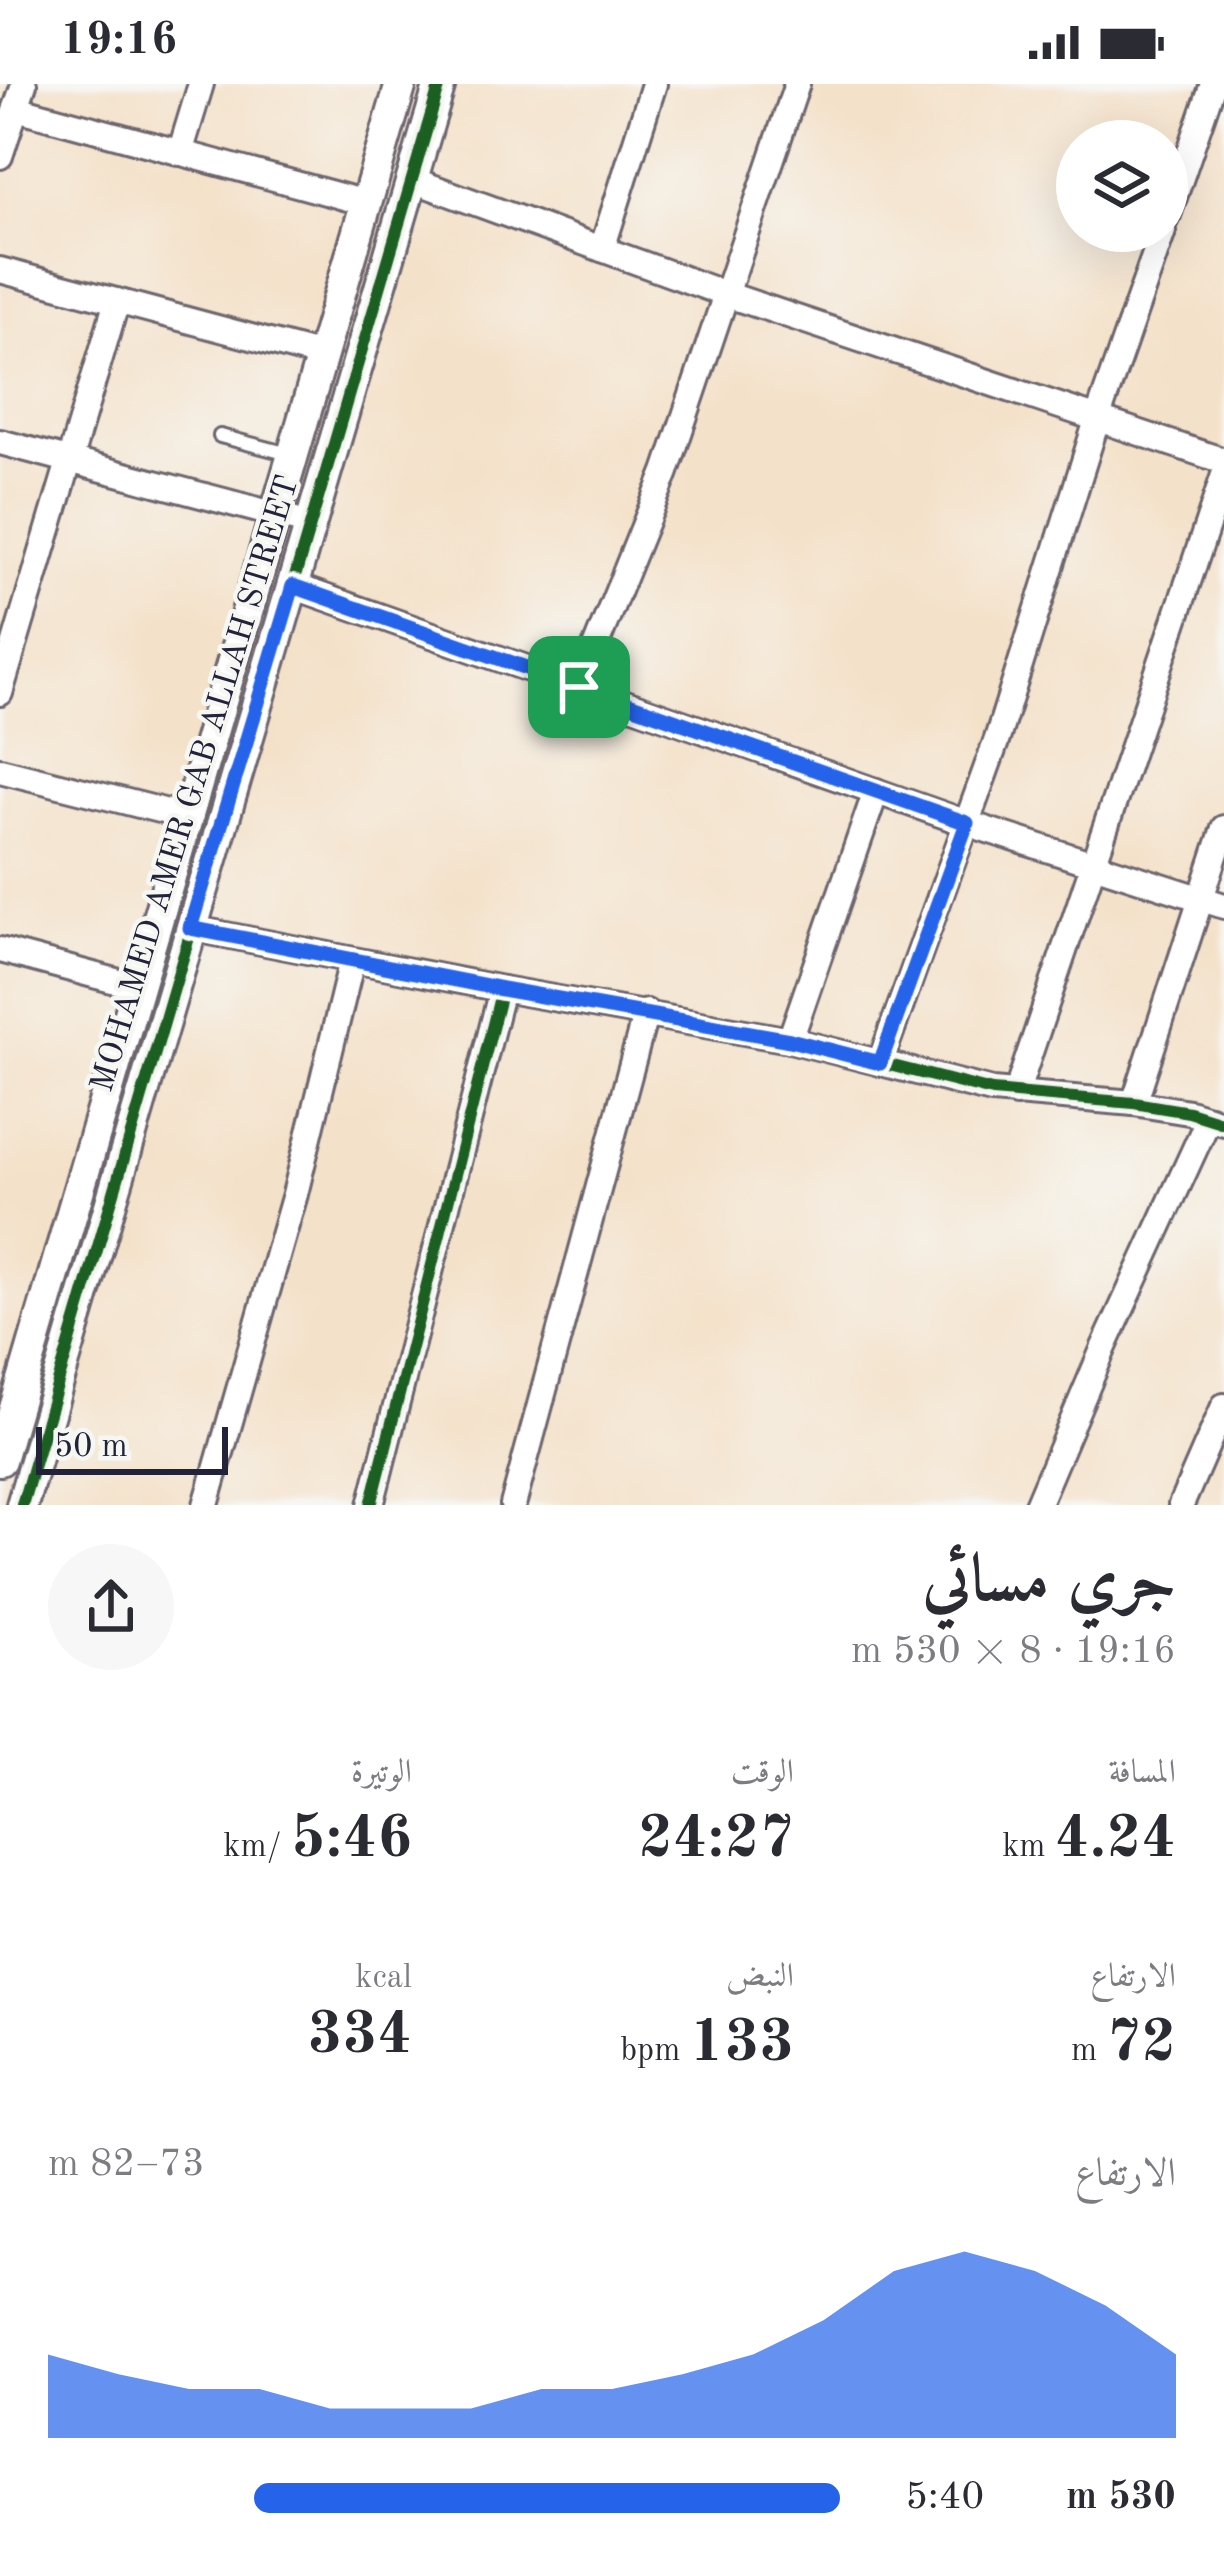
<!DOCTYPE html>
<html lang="ar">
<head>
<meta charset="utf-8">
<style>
  :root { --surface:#fff; --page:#f7f7f7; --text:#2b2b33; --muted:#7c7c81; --accent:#2563eb }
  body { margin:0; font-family:"Old Standard TT",Amiri,serif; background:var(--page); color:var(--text); direction:rtl; height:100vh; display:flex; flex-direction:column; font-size:45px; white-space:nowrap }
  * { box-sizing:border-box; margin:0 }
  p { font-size:39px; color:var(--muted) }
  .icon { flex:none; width:66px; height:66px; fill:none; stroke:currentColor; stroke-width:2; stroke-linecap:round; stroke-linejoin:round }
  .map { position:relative; height:1421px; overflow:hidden; direction:ltr }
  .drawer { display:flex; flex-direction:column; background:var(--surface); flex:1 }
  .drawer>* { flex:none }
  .fabs { position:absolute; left:1056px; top:36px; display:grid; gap:24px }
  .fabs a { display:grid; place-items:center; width:132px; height:132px; border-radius:50%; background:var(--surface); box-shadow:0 12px 48px #0002; font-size:60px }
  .scale { position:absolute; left:36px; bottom:30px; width:192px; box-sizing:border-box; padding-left:12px; border:6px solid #22223b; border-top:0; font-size:33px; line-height:42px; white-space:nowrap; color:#22223b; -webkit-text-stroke:9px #f6f6f2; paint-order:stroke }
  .pin { position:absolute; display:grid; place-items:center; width:102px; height:102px; color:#fff; margin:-51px; border-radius:24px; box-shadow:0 6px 18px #0006 }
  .round { display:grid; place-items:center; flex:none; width:126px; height:126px; border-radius:63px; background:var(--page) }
  .overview { display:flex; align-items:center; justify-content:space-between; height:204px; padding:0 48px }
  h1 { font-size:66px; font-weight:800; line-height:90px }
  .stats { display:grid; grid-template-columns:repeat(3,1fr); gap:18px; height:204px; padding:12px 48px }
  .stats div { display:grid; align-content:center }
  .stats b { font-size:60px; font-weight:800 }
  .stats small { font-size:33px; font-weight:400 }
  .stats p { font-size:33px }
  .chart { height:336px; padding:24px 48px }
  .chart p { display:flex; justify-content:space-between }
  .chart svg { width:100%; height:216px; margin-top:12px; fill:var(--accent); opacity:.7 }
  ul { padding:0 48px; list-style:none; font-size:39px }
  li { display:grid; grid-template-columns:192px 144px 1fr; align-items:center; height:90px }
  li i { height:30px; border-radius:15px; background:var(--accent) }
  .status { display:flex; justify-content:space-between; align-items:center; height:84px; padding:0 60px; background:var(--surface); direction:ltr }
  .status svg { height:33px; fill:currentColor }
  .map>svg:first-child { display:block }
</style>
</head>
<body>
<div class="status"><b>19:16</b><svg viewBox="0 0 49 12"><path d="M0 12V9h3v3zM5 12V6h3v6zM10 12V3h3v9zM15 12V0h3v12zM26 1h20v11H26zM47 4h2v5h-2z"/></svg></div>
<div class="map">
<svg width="1224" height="1421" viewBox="0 0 1224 1421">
  <rect width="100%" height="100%" fill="#f6f6f2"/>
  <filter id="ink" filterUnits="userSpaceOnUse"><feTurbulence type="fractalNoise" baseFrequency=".00833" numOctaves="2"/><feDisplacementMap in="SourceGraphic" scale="24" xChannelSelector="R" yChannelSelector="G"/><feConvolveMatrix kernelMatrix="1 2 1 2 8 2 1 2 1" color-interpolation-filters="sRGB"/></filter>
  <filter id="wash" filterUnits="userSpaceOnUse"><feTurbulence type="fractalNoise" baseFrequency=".004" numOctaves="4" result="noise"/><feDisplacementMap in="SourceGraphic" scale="48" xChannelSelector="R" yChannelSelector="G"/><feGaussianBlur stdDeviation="2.7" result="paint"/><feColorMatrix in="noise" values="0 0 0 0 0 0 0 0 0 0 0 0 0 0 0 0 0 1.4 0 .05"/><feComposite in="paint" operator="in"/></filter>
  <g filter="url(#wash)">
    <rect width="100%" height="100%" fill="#f4e1c9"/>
  </g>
  <g filter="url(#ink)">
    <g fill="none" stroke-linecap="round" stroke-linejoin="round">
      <defs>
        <polyline id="service" points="220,352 293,371"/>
        <g id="minor">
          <polyline points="16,24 366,119"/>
          <polyline points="180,69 201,0"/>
          <polyline points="0,72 24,0"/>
          <polyline points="413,96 725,210 1224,377"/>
          <polyline points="1167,134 1213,0"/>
          <polyline points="602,165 654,0"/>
          <polyline points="0,186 322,272"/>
          <polyline points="0,358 311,440"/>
          <polyline points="293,502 966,739 1224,822"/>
          <polyline points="579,603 666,388 797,0"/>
          <polyline points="0,609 117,217"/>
          <polyline points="0,686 187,733"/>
          <polyline points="190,844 502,905"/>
          <polyline points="0,866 138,903"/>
          <polyline points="790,956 876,707"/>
          <polyline points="880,979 997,655 1098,333 1163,147"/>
          <polyline points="1016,1010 1224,391"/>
          <polyline points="1134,1019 1224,744"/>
          <polyline points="206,1421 295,1110 352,876"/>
          <polyline points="371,1421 502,905 790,956 992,1007 1134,1019 1189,1028 1224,1039"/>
          <polyline points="513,1421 646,928"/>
          <polyline points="1037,1421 1104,1263 1209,1034"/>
          <polyline points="1181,1421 1224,1322"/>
        </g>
        <g id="tertiary">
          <polyline points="0,1376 401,0"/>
          <polyline points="22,1421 440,0"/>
        </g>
      </defs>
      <use href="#service" stroke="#6c656d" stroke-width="18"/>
      <use href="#minor" stroke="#6c656d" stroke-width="30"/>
      <use href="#tertiary" stroke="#6c656d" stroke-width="36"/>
      <use href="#service" stroke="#fff" stroke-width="12"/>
      <use href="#minor" stroke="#fff" stroke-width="24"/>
      <use href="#tertiary" stroke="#fff" stroke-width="30"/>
      <defs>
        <g id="cycleway">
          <polyline points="22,1421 440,0"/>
          <polyline points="371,1421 502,905 790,956 992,1007 1134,1019 1189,1028 1224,1039"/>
        </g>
      </defs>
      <use href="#cycleway" stroke="#f6f6f2" stroke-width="20"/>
      <use href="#cycleway" stroke="#1b5e20" stroke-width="12"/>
    </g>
  </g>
  <g fill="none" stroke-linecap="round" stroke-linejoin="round" filter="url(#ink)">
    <defs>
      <polygon id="route" points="293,502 967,739 880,979 790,956 502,905 190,844"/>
    </defs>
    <use href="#route" stroke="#fff" stroke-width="24"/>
    <use href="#route" stroke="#2563eb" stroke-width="15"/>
  </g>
  <g text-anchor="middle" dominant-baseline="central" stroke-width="9" stroke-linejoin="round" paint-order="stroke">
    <g font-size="33" fill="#22223b" stroke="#f6f6f2">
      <text transform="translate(196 700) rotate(-73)">MOHAMED AMER GAB ALLAH STREET</text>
    </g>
  </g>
</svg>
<div class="fabs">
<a><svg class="icon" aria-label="layers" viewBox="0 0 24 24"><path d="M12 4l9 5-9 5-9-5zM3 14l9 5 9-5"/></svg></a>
</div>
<div class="scale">50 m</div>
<div class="pin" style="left:579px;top:603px;background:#1e9e55"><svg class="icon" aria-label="arrive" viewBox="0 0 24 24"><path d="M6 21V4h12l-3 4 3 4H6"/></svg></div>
</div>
<section class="drawer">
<div class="overview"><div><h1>جري مسائي</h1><p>19:16 · 8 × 530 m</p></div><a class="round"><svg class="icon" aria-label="share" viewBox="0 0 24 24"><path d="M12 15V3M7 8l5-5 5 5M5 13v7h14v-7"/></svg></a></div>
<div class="stats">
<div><p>المسافة</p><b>4.24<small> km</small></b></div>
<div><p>الوقت</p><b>24:27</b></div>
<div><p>الوتيرة</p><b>5:46<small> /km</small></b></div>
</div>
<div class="stats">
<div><p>الارتفاع</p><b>72<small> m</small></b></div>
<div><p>النبض</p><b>133<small> bpm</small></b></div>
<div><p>kcal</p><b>334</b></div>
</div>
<div class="chart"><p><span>الارتفاع</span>73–82 m</p>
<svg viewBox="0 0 160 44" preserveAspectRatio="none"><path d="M0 44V27L10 31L20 34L30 34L40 38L50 38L60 38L70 34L80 34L90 31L100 27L110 20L120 10L130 6L140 10L150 17L160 27V44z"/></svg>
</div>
<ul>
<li><b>530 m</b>5:40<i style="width:74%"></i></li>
</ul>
</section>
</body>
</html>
